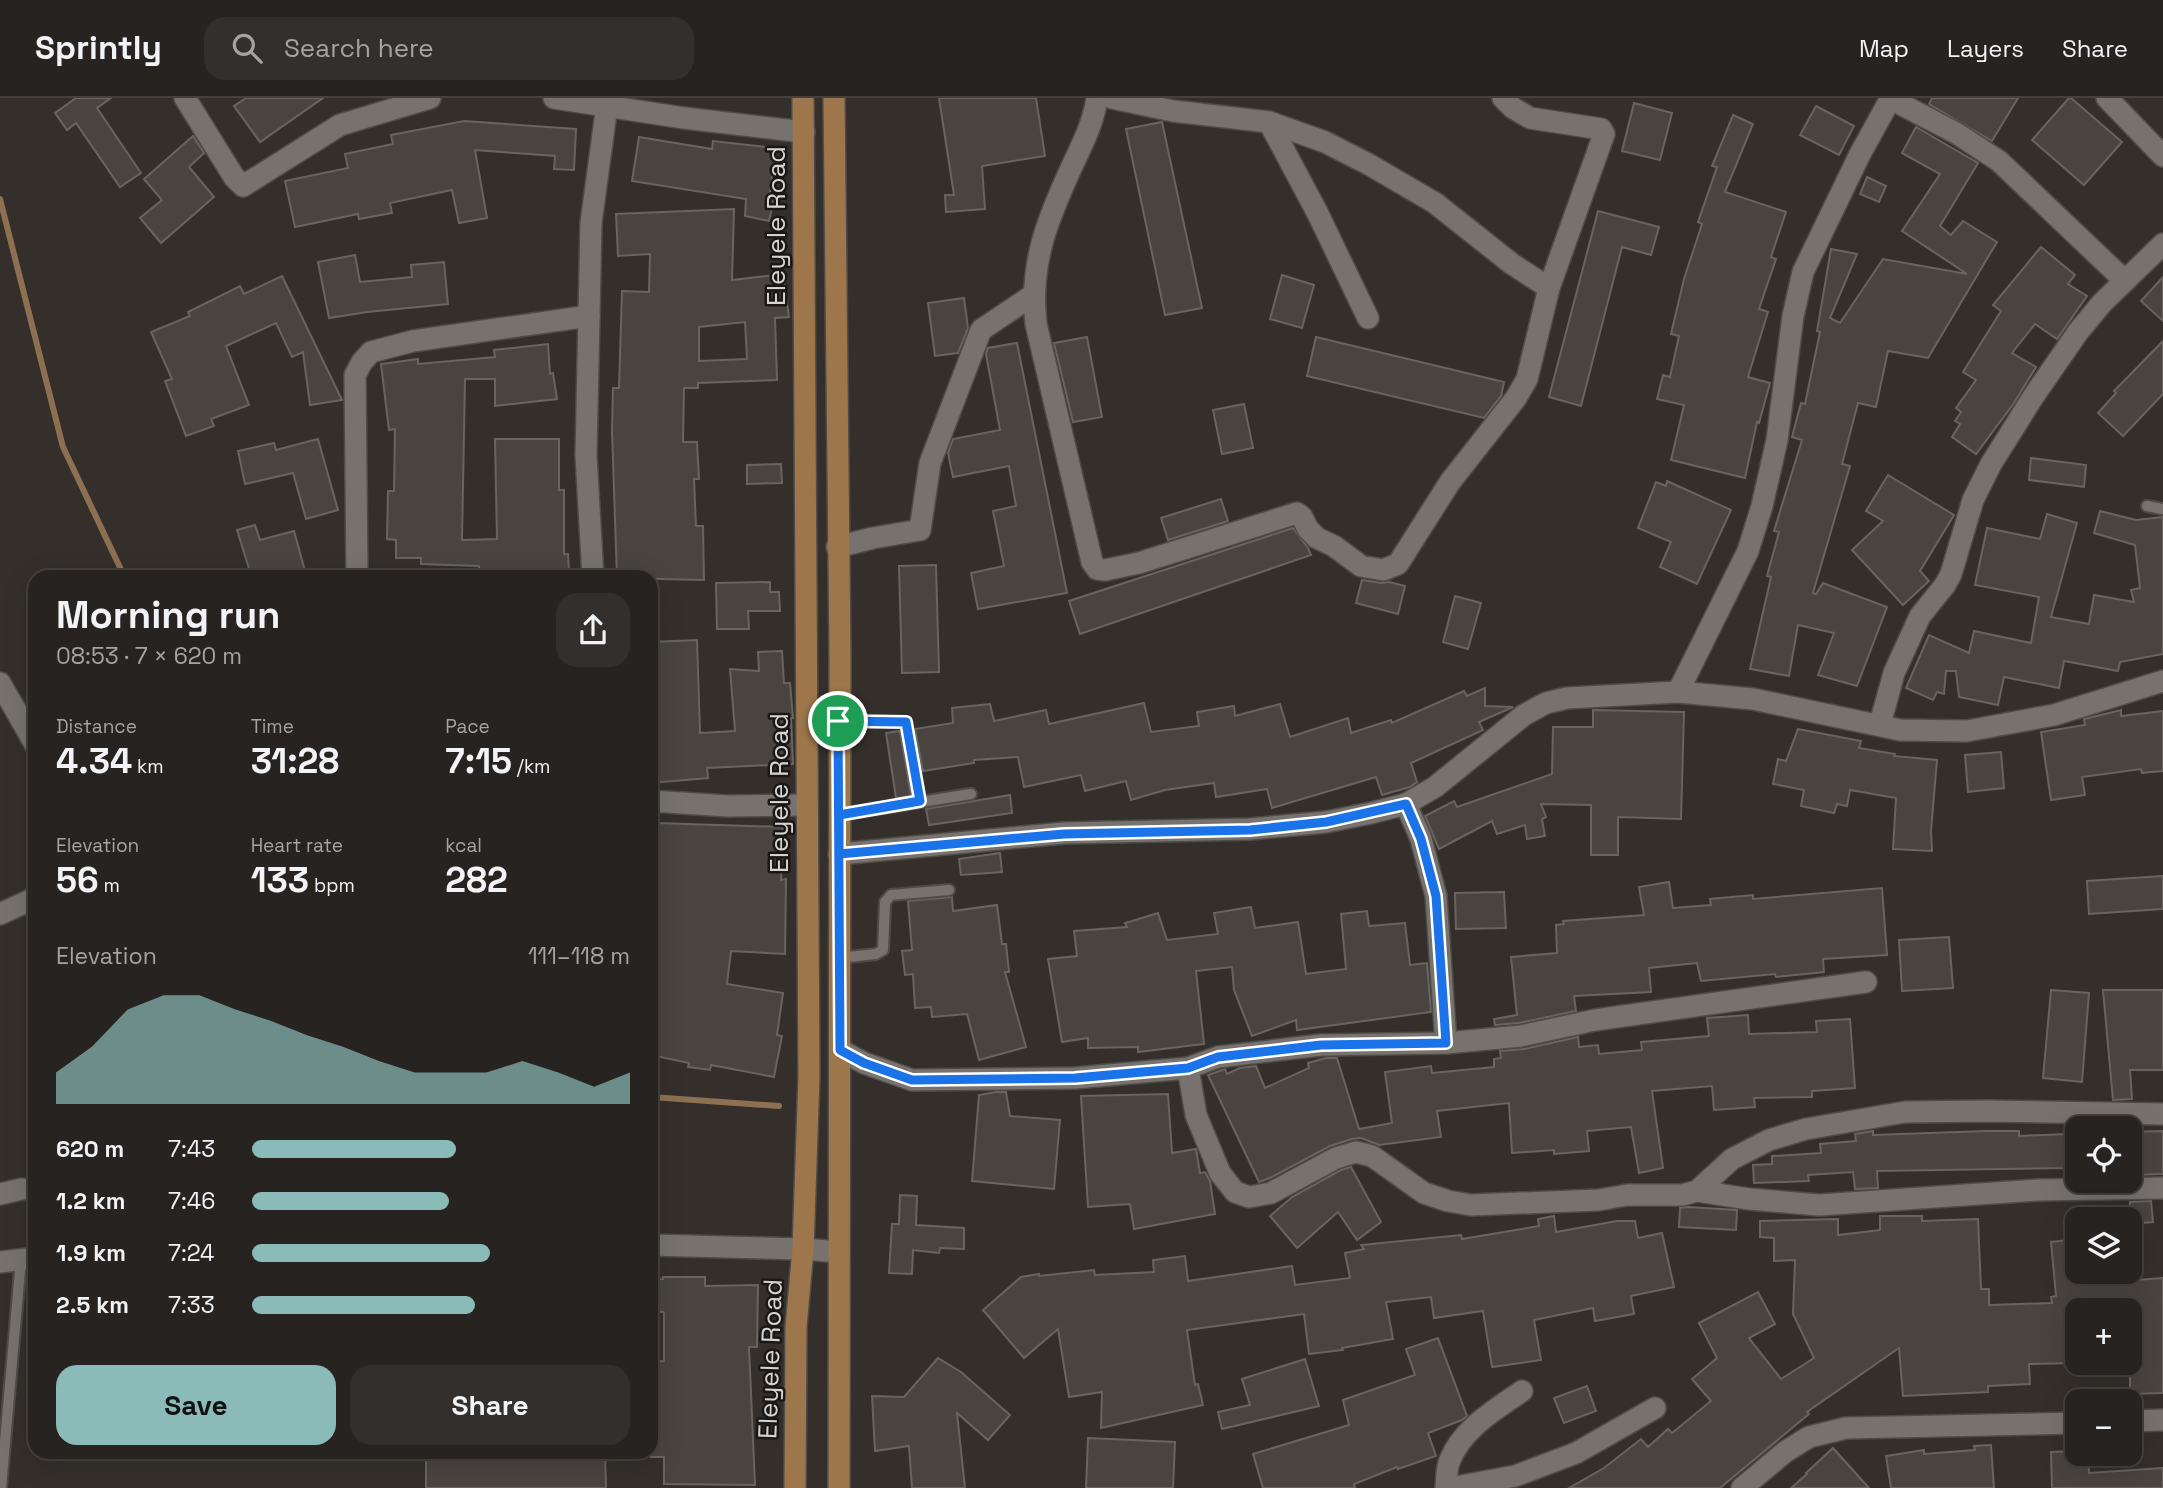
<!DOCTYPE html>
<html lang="en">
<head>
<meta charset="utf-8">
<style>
  :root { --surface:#272320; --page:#332f2d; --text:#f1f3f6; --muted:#a4a4a5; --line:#43403e; --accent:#8bbbb9 }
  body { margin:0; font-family:"Space Grotesk",sans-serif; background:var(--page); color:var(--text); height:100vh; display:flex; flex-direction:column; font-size:26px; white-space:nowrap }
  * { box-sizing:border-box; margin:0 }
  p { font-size:23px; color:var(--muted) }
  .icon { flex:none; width:38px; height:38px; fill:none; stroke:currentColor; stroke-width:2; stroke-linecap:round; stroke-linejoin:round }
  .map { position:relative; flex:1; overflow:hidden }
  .sheet { position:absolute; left:28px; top:472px; width:630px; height:889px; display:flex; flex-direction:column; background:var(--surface); border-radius:21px; box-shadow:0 7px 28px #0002,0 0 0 2px var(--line) }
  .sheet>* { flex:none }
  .controls { position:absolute; left:2065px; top:1018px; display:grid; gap:14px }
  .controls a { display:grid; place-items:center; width:77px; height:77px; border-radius:14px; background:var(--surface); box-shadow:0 7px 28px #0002,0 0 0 2px var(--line); font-size:35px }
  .pin { position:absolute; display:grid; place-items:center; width:60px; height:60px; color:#fff; margin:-30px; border:4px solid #fff; border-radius:50%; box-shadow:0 2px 7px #0007 }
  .round { display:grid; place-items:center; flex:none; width:74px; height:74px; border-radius:21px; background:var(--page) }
  .overview { display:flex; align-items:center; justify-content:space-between; height:119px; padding:0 28px }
  h1 { font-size:38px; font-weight:800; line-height:52px }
  .metrics { display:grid; grid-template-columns:repeat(3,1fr); gap:10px; height:119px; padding:7px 28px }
  .metrics div { display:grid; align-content:center }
  .metrics b { font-size:35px; font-weight:800 }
  .metrics small { font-size:19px; font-weight:400 }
  .metrics p { font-size:19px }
  .chart { height:196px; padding:14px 28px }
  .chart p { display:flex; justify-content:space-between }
  .chart svg { width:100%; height:126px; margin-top:7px; fill:var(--accent); opacity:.7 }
  .button { display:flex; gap:14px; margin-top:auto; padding:14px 28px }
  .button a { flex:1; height:80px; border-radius:21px; background:var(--accent); color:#111; font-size:28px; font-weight:800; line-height:80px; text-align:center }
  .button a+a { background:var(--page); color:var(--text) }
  ul { padding:0 28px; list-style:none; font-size:23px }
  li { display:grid; grid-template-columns:112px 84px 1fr; align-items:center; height:52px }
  li i { height:18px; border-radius:9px; background:var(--accent) }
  header { display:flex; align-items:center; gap:42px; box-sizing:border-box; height:98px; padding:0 35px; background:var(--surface); border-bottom:2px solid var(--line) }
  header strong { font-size:33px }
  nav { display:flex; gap:38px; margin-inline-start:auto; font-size:24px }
  .search { width:490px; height:63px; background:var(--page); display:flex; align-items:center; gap:18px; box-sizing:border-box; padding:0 24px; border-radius:21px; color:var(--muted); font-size:26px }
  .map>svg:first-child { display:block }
</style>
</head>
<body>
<header>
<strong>Sprintly</strong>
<div class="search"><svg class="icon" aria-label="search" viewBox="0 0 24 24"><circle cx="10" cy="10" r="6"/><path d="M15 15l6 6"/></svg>Search here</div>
<nav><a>Map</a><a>Layers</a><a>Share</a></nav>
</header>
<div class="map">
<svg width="2163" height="1390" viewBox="0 0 2163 1390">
  <rect width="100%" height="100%" fill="#342f2b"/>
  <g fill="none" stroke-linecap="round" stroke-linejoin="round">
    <g stroke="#8d7051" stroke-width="6">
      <polyline points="0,101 63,349 125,480"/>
      <polyline points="651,999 779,1008"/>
    </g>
  </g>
  <g fill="#494440" stroke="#69645f" stroke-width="2" fill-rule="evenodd">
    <polygon points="76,0 111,0 97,10 141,75 120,89 76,25 67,32 55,15"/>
    <polygon points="246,0 323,0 260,44 234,8"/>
    <polygon points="939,0 1036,0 1045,58 982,68 985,111 946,114 945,97 954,97"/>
    <polygon points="1932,0 2018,0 1992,43 1929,6"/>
    <polygon points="2069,0 2071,0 2122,44 2084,87 2032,42"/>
    <polygon points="1634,5 1672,15 1660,62 1622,53"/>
    <polygon points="1816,8 1854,28 1839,57 1800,37"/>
    <polygon points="1733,17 1753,26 1725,94 1786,114 1771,159 1776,161 1759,211 1768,214 1748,279 1770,285 1759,325 1757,324 1745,380 1671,362 1684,307 1657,301 1663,277 1670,279 1679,238 1671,236 1684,181 1702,126 1698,124 1717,69 1712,68"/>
    <polygon points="464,23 576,31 574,72 554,71 555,58 475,52 487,120 459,125 452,92 390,105 392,115 359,121 358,116 295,129 285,83 348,70 345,56 393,46 391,37"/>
    <polygon points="1162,24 1202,210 1165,217 1126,31"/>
    <polygon points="1916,29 1978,65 1940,128 1951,137 1963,123 1997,144 1928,260 1888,253 1876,309 1858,305 1842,366 1850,368 1813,495 1816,496 1823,485 1887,509 1857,588 1818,577 1834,535 1798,527 1789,578 1750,571 1771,479 1767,478 1779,434 1774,433 1802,342 1792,339 1801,305 1805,306 1820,234 1817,233 1831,151 1857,156 1830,220 1840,225 1883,161 1967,176 1902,133 1940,76 1902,55"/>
    <polygon points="193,38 204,55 189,69 214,99 161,145 140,120 162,102 144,81"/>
    <polygon points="639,39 712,51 713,43 776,50 770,94 775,95 769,123 745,118 746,101 632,83"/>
    <polygon points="1867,79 1886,88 1879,104 1860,96"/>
    <path d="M734,111l-2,71 51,-6 6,43 -14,1 2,62 -79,3v5h-14l-1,54h14l2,37h-5l2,47h7l1,54 -87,-2 -5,-147 1,-43h6l3,-97 27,1 1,-38 -32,2 -2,-42zM745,224l2,37 -48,2v-34z"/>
    <polygon points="1598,113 1659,129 1651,157 1622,149 1581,308 1549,299"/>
    <polygon points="2041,149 2075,177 2068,186 2087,198 2057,241 2035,226 2012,255 2036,269 2014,305 1976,356 1952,339 1960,326 1955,323 1961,314 1956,310 1976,282 1963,274 2001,213 1993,207"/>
    <polygon points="355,157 360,184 412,179 411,167 444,164 448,206 367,214 329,220 318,164"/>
    <polygon points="1282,177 1314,187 1302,230 1270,221"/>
    <polygon points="282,178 342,302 310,307 303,254 292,259 276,225 226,248 249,307 211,321 214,328 186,338 165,283 172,281 151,234 190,218 188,214 240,188 244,196"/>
    <polygon points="2163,179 2163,223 2141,203"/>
    <polygon points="964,200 968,230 958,255 935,258 928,205"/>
    <polygon points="1087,239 1102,319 1073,324 1054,245"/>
    <polygon points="1316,239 1504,284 1501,298 1484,320 1307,278"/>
    <polygon points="2163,243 2163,296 2123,338 2098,315 2116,295 2114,293"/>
    <polygon points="1017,245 1067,495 978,511 971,475 1004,468 993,413 1016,408 1009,368 953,379 948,355 953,341 1000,332 986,256 988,250"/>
    <polygon points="548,246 550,276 553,275 557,301 495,308 495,281 465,281 462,442 497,441 495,341 559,341 559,392 564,392 564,456 568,456 569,475 479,479 479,468 421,466 421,460 396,460 396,442 387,441 388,393 394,393 395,331 389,332 381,266 418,261 418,266 495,259 494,252"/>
    <polygon points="1244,306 1253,350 1222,356 1213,312"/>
    <polygon points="318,341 338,412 306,421 293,375 245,386 238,353 274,345 276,352"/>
    <polygon points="2031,360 2086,367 2084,389 2029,382"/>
    <polygon points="781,366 782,385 747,386 747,367"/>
    <polygon points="1888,377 1954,417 1920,473 1929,483 1903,507 1852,452 1883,423 1866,413"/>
    <polygon points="1667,383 1731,412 1697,486 1660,469 1671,444 1638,430 1656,384 1666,388"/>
    <polygon points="1221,401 1228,423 1168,442 1161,420"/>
    <polygon points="2100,413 2136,422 2163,419 2163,556 2120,564 2118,573 2064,563 2059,590 2004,579 1998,607 1959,599 1956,573 1946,573 1944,596 1937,594 1933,602 1906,590 1929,537 1969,555 1974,533 2031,545 2039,499 1975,487 1987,430 2040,441 2047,416 2077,425 2051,519 2089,526 2094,497 2134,504 2131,492 2140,490 2135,447 2094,435"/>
    <polygon points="255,427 260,442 294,433 307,480 252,480 237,432"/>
    <polygon points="1293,430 1308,450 1311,457 1080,536 1069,503"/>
    <polygon points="936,467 939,574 902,575 899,468"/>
    <polygon points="1362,482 1381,485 1389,484 1405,488 1398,516 1356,505"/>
    <polygon points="770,484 770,494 779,494 780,513 748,513 749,531 717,531 716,485"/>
    <polygon points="1455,498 1481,505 1468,551 1443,544"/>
    <polygon points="697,542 700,635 735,633 730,571 759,573 758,554 782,553 784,585 790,585 793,620 791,620 793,666 707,670 708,680 651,685 651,544"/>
    <polygon points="1485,590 1485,608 1513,609 1479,624 1483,632 1411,665 1417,684 1410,689 1382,697 1376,679 1272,710 1267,691 1216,699 1214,685 1165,692 1131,702 1126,683 1085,693 1081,677 1024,689 1018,659 974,662 974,665 923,673 915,631 953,625 952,610 990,606 994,623 1046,612 1049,626 1144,605 1151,634 1199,628 1197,614 1234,608 1235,618 1280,606 1290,639 1348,620 1351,635 1391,622 1392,625 1464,593 1467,598"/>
    <polygon points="1593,612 1684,614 1681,721 1618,719 1618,757 1591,757 1591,707 1541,706 1546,719 1542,721 1545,738 1527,741 1525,727 1497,736 1492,723 1439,751 1425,718 1454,703 1457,709 1552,676 1553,629 1593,629"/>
    <polygon points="2121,612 2121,618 2163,613 2163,673 2142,675 2141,671 2082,679 2085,697 2051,702 2041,634 2085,627 2084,621"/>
    <polygon points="1798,631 1861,643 1859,650 1895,656 1894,658 1937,662 1931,733 1932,753 1893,751 1896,700 1850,692 1847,708 1837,706 1834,715 1801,708 1804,692 1773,686 1778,661 1786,663"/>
    <polygon points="900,633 911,698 896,700 886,635"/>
    <polygon points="2001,654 2004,690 1968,694 1965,657"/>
    <polygon points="1010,697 1012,715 929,727 926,711"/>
    <polygon points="656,725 783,729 781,782 786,781 785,856 731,853 727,886 783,895 777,937 782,938 774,979 711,967 710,972 688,969 689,965 651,957 651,861 655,804 651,804 651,785 656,784"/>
    <polygon points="1000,755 1002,774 961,777 959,761"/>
    <polygon points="2163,778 2163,811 2089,816 2087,783"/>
    <polygon points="1669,784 1673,810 1711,807 1710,801 1753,797 1753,801 1882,790 1887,857 1823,861 1824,874 1776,879 1775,876 1701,883 1697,865 1649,870 1651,894 1574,898 1576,913 1519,925 1495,927 1494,921 1517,917 1511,859 1557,855 1556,827 1564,826 1563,823 1644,817 1639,789"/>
    <polygon points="1504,794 1506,830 1456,831 1455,795"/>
    <polygon points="952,799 953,813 997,807 1002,846 1006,846 1009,874 1005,874 1026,949 979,962 967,916 932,919 931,909 915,910 913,876 905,877 902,853 912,852 908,803"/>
    <polygon points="1251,809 1255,830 1298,824 1306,876 1346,871 1341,816 1367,813 1369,828 1405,825 1410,867 1427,865 1431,914 1297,932 1296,922 1252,938 1234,892 1232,869 1196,873 1204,946 1138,954 1138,949 1088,950 1088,940 1062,944 1048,861 1077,858 1074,833 1127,829 1125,825 1158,815 1167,842 1218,836 1214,815"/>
    <polygon points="1949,839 1953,890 1902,893 1899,842"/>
    <polygon points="2051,892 2089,895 2082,984 2043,980"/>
    <polygon points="2103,892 2163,892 2163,972 2130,972 2132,1001 2113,1002"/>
    <polygon points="1748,917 1749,936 1817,934 1816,923 1850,921 1855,990 1812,993 1812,999 1754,1000 1755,1009 1714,1012 1712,988 1652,993 1663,1070 1639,1075 1631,1029 1587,1033 1589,1053 1554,1056 1554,1052 1512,1055 1509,1005 1437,1013 1441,1039 1379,1047 1361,1040 1352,1041 1330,1048 1270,1080 1259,1084 1208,977 1225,971 1227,976 1240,970 1256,968 1265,990 1309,970 1308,965 1326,960 1337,960 1359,1031 1392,1025 1385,974 1431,968 1432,975 1494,969 1494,961 1501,960 1500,953 1524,951 1578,939 1579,949 1598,947 1599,956 1642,952 1641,944 1709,938 1707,920"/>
    <polygon points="996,994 1006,994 1010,1018 1060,1022 1054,1091 972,1083 979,997"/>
    <polygon points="1168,996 1172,1055 1196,1051 1200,1075 1205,1074 1210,1083 1215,1116 1134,1131 1130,1106 1088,1109 1081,998"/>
    <polygon points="1873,1033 1873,1037 1987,1033 2019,1033 2019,1038 2066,1036 2067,1070 1877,1073 1878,1090 1855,1091 1853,1074 1808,1077 1809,1083 1754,1085 1753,1067 1772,1066 1772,1058 1821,1055 1820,1046 1856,1043 1855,1036"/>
    <polygon points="2163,1033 2163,1076 2130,1077 2130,1034"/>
    <polygon points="1351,1069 1381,1124 1357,1142 1338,1114 1297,1150 1270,1118 1292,1099 1341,1072"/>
    <polygon points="900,1097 917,1098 916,1127 964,1130 964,1151 940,1150 939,1155 913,1152 912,1176 889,1175 892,1126 899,1126"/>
    <polygon points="2151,1103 2153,1124 2130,1126 2130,1104"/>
    <polygon points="1688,1109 1737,1112 1736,1132 1679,1129 1680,1110"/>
    <polygon points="1554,1118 1556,1134 1617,1123 1635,1123 1638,1140 1662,1135 1674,1189 1631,1198 1634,1216 1595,1223 1593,1210 1534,1222 1541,1262 1492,1269 1483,1213 1434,1220 1431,1199 1386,1204 1393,1241 1342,1250 1343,1252 1309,1256 1304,1216 1187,1232 1195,1287 1198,1286 1203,1307 1101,1330 1102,1294 1069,1299 1058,1231 1024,1260 983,1212 1021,1179 1039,1176 1039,1178 1094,1172 1095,1177 1154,1174 1153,1162 1185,1158 1188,1183 1292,1168 1295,1187 1350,1180 1345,1155 1364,1151 1361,1147 1461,1137 1462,1141 1539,1128 1538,1121"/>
    <polygon points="1880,1118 1922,1118 1922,1123 1978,1121 1981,1191 1989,1191 1989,1207 2052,1205 2051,1199 2056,1198 2051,1144 2077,1141 2077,1174 2122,1174 2123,1183 2163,1180 2163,1295 2130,1296 2130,1213 2077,1213 2077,1265 2029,1266 2030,1286 1988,1288 1988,1294 1903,1298 1899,1250 1807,1314 1809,1316 1720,1390 1569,1390 1604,1370 1641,1341 1648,1349 1668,1331 1672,1335 1711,1303 1692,1281 1717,1260 1699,1225 1758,1194 1775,1226 1749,1240 1781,1281 1814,1260 1793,1216 1795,1162 1774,1163 1774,1140 1760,1139 1760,1123 1838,1121 1838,1137 1880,1132"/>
    <polygon points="663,1179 705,1179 705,1188 758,1187 757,1249 749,1249 755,1387 664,1386 664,1359 651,1359 651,1264 664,1263 664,1215 663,1214 651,1214 651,1182 663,1181"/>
    <polygon points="1438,1240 1467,1318 1462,1322 1428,1335 1436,1358 1398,1371 1397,1369 1354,1386 1355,1390 1263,1390 1253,1356 1349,1327 1343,1302 1415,1277 1406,1251"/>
    <polygon points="938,1260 961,1274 1010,1317 988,1342 957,1315 965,1390 912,1390 909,1348 875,1353 872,1298 904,1299"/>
    <polygon points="1305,1261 1319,1308 1222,1331 1218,1314 1250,1307 1242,1281"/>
    <polygon points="1587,1288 1596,1313 1564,1325 1554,1300"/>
    <polygon points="1088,1340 1175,1344 1173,1390 1086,1390"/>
    <polygon points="1991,1347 1994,1390 1891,1390 1886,1358 1924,1352 1924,1356 1975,1352 1974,1348"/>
    <polygon points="1833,1350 1869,1390 1791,1390 1807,1376 1806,1375"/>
    <polygon points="2077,1353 2077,1356 2088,1356 2089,1375 2163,1370 2163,1390 2052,1390 2051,1354"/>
    <polygon points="426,1354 605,1354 606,1390 426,1390"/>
  </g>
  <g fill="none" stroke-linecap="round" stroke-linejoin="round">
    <defs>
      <g id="service">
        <polyline points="2147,408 2163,411"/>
        <polyline points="838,623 906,624 920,703"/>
        <polyline points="839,717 971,696"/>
        <polyline points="839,860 876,856 883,852 885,804 891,797 949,792"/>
        <polyline points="1,1390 21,1161"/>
      </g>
      <g id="minor">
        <polyline points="185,0 234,79 243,88 340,27 430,0"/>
        <polyline points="554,0 684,20 804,34"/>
        <path d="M1097,0c-3,23 -14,45 -24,66 -25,54 -44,99 -37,160l56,238 5,7 8,1 34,-7 158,-50 5,4 6,12 9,9 17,8 27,20 22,4 15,-6 52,-82 66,-84 11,-19 22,-91 55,-154 -3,-5 -71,-11 -17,-10 -10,-10"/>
        <polyline points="1112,0 1173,13 1269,24 1325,44 1370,67 1435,105 1512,166 1549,190"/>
        <polyline points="2107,0 2163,58"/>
        <polyline points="1891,1 1956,35 1999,63 2125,183"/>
        <polyline points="1269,24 1318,116 1368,220"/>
        <polyline points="837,449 873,440 920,432 930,365 981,232 1033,197"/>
        <polyline points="357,480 355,277 362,264 371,254 413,243 589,218"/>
        <polyline points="593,480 586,357 591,125 607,7"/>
        <polyline points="0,585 35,646"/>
        <polyline points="1678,594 1748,453 1762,408 1777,342 1793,218 1803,174 1860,56 1891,0"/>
        <polyline points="1880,626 1894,575 1920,518 1945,487 1951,476 1973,402 1991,366 2033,299 2078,234 2102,205 2163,146"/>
        <polyline points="651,703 728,708 806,707"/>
        <polyline points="1406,706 1421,741 1436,798 1446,945"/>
        <polyline points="839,756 1064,735 1250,731 1326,724 1371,715 1406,706 1435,689 1524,617 1546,605 1567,600 1678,594 1753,601 1900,632 1967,633 2054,617 2163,583"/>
        <polyline points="0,816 35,800"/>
        <polyline points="840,952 864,965 912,982 1075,980 1188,970 1218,959 1321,947 1446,945 1521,938 1595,922 1866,884"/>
        <polyline points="1188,970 1196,1017 1220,1075 1235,1094 1249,1099 1271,1095 1336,1060 1356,1054 1372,1058 1424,1095 1448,1103 1471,1107 1599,1102 1627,1097 1682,1097 1697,1093 1732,1061 1769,1042 1806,1031 1905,1014 1987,1013 2163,1016"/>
        <polyline points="1697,1093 1749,1101 1819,1107 2038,1092 2163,1090"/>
        <polyline points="0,1096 22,1091"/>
        <polyline points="651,1147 803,1151 839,1154"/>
        <polyline points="0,1164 35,1160"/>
        <polyline points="2130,1323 2163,1322"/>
        <path d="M1446,1390c1,-8 0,-20 4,-28 12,-31 45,-50 72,-69"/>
        <polyline points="1450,1390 1515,1378 1576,1355 1655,1310"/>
        <polyline points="1742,1390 1785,1354 1809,1339 1846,1330 2077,1325"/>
      </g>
      <g id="primary">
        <polyline points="834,0 840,559 839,1390"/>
        <polyline points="795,1390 796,1229 803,1151 809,978 803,0"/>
      </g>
    </defs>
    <use href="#service" stroke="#4f4c48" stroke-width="14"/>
    <use href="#minor" stroke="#4f4c48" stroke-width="24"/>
    <use href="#primary" stroke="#4f4c48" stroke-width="24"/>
    <use href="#service" stroke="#77726d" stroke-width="10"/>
    <use href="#minor" stroke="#77726d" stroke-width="21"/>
    <use href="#primary" stroke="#9d774b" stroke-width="21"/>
  </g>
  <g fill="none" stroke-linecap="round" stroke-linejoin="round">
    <defs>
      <polyline id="route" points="838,623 840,952 864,965 912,982 1075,980 1188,970 1218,959 1321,947 1446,945 1436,798 1421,741 1406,706 1326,724 1250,732 1064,736 839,756 839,717 920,703 906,624 838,623"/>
    </defs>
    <use href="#route" stroke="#fff" stroke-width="14"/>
    <use href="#route" stroke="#1a73e8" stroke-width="9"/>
  </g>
  <g text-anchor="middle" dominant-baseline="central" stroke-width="5" stroke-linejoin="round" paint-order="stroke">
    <g font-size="26" fill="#d6d3d0" stroke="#1a1816">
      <text transform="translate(776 128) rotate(-90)">Eleyele Road</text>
      <text transform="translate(779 695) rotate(-90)">Eleyele Road</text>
      <text transform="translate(770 1261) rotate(-88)">Eleyele Road</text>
    </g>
  </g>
</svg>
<div class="controls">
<a><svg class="icon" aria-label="locate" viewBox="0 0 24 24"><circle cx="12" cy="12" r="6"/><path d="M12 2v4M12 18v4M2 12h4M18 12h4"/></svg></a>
<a><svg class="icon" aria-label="layers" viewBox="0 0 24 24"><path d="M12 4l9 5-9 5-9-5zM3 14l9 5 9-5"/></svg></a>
<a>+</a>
<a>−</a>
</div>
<div class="pin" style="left:838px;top:623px;background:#1e9e55"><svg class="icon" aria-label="arrive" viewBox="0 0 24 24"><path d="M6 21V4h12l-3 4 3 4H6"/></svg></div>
<section class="sheet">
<div class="overview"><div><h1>Morning run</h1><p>08:53 · 7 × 620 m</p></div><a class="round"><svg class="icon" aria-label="share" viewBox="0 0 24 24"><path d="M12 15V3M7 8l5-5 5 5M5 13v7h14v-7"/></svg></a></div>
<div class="metrics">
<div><p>Distance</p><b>4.34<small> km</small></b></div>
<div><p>Time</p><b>31:28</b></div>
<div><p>Pace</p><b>7:15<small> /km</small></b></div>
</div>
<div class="metrics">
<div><p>Elevation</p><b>56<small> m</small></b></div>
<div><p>Heart rate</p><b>133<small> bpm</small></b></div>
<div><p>kcal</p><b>282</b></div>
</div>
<div class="chart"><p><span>Elevation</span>111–118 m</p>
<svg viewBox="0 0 160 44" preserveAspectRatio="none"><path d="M0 44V33L10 24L20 11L30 6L40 6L50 11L60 15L70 20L80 24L90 29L100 33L110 33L120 33L130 29L140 33L150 38L160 33V44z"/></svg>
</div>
<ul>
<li><b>620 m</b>7:43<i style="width:54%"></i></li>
<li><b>1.2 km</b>7:46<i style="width:52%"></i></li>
<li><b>1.9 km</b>7:24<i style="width:63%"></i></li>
<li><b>2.5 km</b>7:33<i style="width:59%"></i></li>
</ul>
<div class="button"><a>Save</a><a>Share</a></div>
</section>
</div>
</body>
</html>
